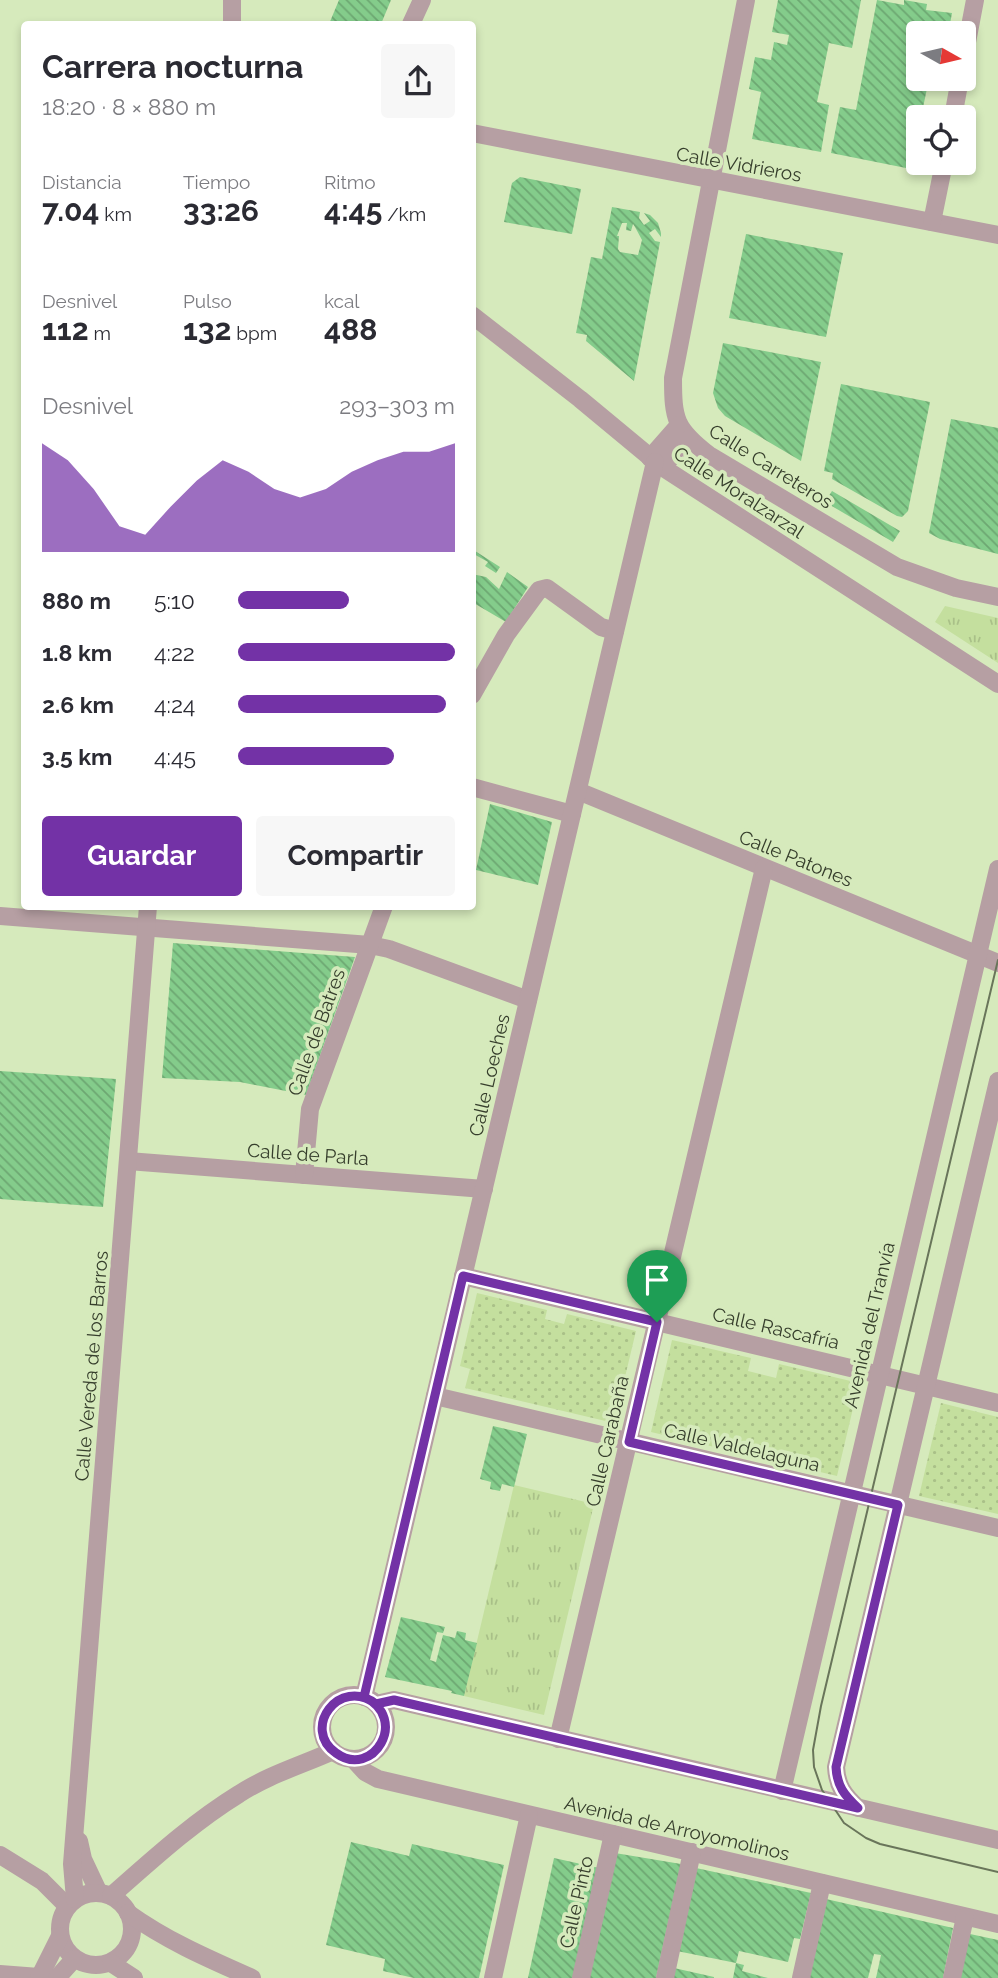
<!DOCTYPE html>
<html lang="es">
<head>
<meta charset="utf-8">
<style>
  :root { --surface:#fff; --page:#f7f7f7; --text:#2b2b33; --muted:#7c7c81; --accent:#7332a6 }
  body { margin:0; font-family:Raleway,sans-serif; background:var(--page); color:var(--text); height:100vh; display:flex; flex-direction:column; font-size:26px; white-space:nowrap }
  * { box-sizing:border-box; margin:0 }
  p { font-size:23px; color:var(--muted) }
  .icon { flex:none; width:38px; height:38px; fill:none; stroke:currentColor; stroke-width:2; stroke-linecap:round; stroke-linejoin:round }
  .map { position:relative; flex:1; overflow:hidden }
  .side { position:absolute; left:21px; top:21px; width:455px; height:889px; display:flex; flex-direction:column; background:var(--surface); border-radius:7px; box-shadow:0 4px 10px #0003 }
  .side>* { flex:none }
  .needle { width:46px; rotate:98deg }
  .tools { position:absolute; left:906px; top:21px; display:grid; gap:14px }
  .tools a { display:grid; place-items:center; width:70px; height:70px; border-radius:7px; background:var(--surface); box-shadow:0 4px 10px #0003; font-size:35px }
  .pin { position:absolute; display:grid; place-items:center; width:60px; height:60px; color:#fff; margin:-72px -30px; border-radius:50% 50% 50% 0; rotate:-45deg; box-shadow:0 0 7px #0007 }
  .pin .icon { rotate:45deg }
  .round { display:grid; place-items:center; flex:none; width:74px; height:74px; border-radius:7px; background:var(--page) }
  .head { display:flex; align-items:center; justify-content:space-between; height:119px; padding:0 21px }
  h1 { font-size:32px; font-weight:700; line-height:52px }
  .stats { display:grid; grid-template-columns:repeat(3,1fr); gap:10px; height:119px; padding:7px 21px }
  .stats div { display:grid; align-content:center }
  .stats b { font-size:30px; font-weight:700 }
  .stats small { font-size:19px; font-weight:400 }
  .stats p { font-size:19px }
  .chart { height:196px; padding:14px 21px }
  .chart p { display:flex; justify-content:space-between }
  .chart svg { width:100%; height:126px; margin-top:7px; fill:var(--accent); opacity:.7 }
  .action { display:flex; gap:14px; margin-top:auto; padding:14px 21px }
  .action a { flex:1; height:80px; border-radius:7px; background:var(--accent); color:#fff; font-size:28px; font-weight:700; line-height:80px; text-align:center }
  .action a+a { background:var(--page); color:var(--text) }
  ul { padding:0 21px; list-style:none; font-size:23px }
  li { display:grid; grid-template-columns:112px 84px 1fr; align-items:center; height:52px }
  li i { height:18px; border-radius:9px; background:var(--accent) }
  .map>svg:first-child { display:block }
</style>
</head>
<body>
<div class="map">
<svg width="998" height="1978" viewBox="0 0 998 1978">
  <defs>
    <pattern id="grass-tufts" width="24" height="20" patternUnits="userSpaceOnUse" patternTransform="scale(1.75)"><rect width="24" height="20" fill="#c4df9e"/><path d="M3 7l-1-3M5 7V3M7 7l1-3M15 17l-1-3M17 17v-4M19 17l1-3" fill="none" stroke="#a9c088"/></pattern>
    <pattern id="park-dots" width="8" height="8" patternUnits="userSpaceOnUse" patternTransform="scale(1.75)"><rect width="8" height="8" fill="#c4df9e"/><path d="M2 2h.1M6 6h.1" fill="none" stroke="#a9c088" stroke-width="1.8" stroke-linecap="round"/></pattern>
    <pattern id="building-back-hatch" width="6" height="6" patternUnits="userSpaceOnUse" patternTransform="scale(1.75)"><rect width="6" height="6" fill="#84cc8b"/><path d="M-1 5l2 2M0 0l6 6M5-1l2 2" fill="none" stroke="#6da772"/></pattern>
  </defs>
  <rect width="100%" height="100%" fill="#d6eabc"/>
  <g fill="url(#grass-tufts)">
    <polygon points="945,606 998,618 998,663 935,622"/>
    <polygon points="514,1485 594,1504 544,1715 464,1696"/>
  </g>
  <g fill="url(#park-dots)">
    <polygon points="477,1293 547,1310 545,1319 564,1324 567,1314 636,1331 614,1423 465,1388 470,1369 460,1366"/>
    <polygon points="672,1340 751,1358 748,1371 776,1378 779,1364 859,1383 837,1476 651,1432"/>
    <polygon points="941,1403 998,1417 998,1514 919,1496"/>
  </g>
  <g fill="url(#building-back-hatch)" fill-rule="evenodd">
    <polygon points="339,0 391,0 381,24 329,24"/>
    <polygon points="778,0 861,0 852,48 829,43 817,102 829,105 821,152 752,139 761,92 749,89 755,57 771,60 774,42 787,45 789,35 772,32"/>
    <polygon points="877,0 904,5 904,0 927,4 926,10 952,13 950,24 938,22 935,33 919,33 919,79 929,79 921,117 919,117 919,130 911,169 831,153 840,107 856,110"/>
    <polygon points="520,177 581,189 572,234 504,222 512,183"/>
    <path d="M612,207l28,5 -1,6 5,7 6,-4 -6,-8 6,2 8,8 3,10v4l-6,-8 -6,4 6,8 5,1 -26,139 -48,-40 1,-6 -11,-2 15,-76 11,2zM622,223h5l-1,7 5,1 2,-7 2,3 7,13 -4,15 -18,-3 -2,-3 1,-13h-2z"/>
    <polygon points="746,234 843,253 826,337 729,318"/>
    <polygon points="723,343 821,362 801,461 725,416 718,408 713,393"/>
    <polygon points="841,384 930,402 908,511 902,517 897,516 832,479 833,473 824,471"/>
    <polygon points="951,419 998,428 998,554 940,539 929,533"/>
    <polygon points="832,491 900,531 893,542 825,502"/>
    <polygon points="472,549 500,567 496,573 485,566 488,562 472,553"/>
    <polygon points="507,572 528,587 506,622 472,602 472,574 486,577 499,589"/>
    <polygon points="490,804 552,822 538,885 476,870"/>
    <polygon points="173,943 355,957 306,1095 240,1082 162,1078"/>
    <polygon points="0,1071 116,1079 103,1207 0,1199"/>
    <polygon points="493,1426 527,1434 514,1487 502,1484 500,1491 490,1489 491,1482 480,1479"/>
    <polygon points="401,1617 445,1627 443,1633 437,1632 430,1660 436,1662 443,1635 455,1638 457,1631 462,1632 466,1633 465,1640 477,1643 464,1696 451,1693 452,1691 385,1677"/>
    <polygon points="351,1842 409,1856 412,1844 504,1865 479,1978 414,1978 383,1971 385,1959 326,1945"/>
    <polygon points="615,1853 681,1864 656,1978 587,1978"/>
    <polygon points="554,1858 599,1868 575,1978 528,1978"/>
    <polygon points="696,1868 811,1893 800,1939 794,1938 788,1962 739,1951 736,1963 677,1951"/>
    <polygon points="826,1899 953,1928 943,1978 876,1978 881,1955 874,1954 868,1978 808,1978"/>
    <polygon points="970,1934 998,1940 998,1978 960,1978"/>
    <polygon points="736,1963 744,1965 742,1971 768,1978 733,1978"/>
    <polygon points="674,1968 714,1977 714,1978 672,1978"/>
  </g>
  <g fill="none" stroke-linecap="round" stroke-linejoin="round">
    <g stroke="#b69fa3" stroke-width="18">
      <path d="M746,0l-73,378c0,41 2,51 36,77l188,112 59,21 42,9"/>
      <polyline points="232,24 232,0"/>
      <polyline points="411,24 422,0"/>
      <polyline points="964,58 975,0"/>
      <polyline points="953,117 960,79"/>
      <polyline points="472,133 998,235"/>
      <polyline points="932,222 944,163"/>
      <polyline points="472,315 580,399 662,467 998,684"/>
      <polyline points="650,458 679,425"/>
      <polyline points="662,467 689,439"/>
      <polyline points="472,695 506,635 539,590 547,588 601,627 615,631"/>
      <polyline points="472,787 572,814"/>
      <polyline points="578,791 998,963"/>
      <polyline points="0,916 370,945 389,949 528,1000"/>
      <polyline points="128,1161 484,1189"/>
      <polyline points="304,1175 310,1109 384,906"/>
      <polyline points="463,1276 998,1403"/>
      <polyline points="435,1396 998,1528"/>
      <circle cx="354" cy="1727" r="32"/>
      <polyline points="364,1697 655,462"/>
      <polyline points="376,1704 394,1700 998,1840"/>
      <polyline points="558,1739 764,868"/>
      <polyline points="354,1760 365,1772 378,1779 998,1924"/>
      <polyline points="782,1791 998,869"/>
      <path d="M858,1808c-14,-13 -21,-22 -22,-41l162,-686"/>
      <polyline points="79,1841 83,1859 99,1893"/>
      <polyline points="0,1855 42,1881 67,1906"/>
      <circle cx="96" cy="1929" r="36"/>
      <path d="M111,1896c41,-36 81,-73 128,-102 29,-19 63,-29 94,-43"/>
      <polyline points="75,1899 72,1864 148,906"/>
      <path d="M128,1913c39,28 81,46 124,65"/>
      <polyline points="111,1963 134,1978"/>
      <polyline points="0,1974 39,1977"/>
      <polyline points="39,1978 60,1936"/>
      <polyline points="57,1978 74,1959"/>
      <polyline points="493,1978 529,1815"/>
      <polyline points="581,1978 613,1834"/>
      <polyline points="665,1978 692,1852"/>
      <polyline points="801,1978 822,1883"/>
      <polyline points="952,1978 965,1917"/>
    </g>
    <polyline stroke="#69755a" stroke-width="2" points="998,960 821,1706 813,1750 814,1767 822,1790 844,1823 866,1838 880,1844 998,1872"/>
  </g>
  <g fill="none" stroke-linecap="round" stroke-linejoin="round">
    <defs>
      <path id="route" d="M657,1322l-194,-46 -99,421c46,21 9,83 -28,56 -35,-24 3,-77 40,-49l18,-4 464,108c-14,-13 -21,-22 -22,-41l62,-262 -269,-63 28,-120"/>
    </defs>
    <use href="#route" stroke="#fff" stroke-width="14"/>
    <use href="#route" stroke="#7332a6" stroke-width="9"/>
  </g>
  <g text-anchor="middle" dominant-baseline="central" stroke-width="7" stroke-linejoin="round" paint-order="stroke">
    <g font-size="19" fill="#363e2c" stroke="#d6eabc">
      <text transform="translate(739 164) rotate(10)">Calle Vidrieros</text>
      <text transform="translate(771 466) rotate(32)">Calle Carreteros</text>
      <text transform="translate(739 492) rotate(33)">Calle Moralzarzal</text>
      <text transform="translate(796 858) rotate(22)">Calle Patones</text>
      <text transform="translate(316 1032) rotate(-70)">Calle de Batres</text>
      <text transform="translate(489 1075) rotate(-77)">Calle Loeches</text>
      <text transform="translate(308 1154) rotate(4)">Calle de Parla</text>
      <text transform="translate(869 1325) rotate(-77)">Avenida del Tranvía</text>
      <text transform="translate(776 1328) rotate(13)">Calle Rascafría</text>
      <text transform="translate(91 1366) rotate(-85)">Calle Vereda de los Barros</text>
      <text transform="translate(607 1441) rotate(-77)">Calle Carabaña</text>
      <text transform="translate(742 1447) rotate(13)">Calle Valdelaguna</text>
      <text transform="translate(677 1828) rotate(13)">Avenida de Arroyomolinos</text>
      <text transform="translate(576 1902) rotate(-77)">Calle Pinto</text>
    </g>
  </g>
</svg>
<div class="tools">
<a><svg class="needle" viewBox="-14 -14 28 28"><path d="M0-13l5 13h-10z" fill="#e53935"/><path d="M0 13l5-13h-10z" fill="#7c7c81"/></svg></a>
<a><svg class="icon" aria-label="locate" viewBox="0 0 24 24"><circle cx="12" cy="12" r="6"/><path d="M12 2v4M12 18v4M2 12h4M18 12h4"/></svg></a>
</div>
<div class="pin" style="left:657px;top:1322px;background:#1e9e55"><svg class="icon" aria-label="arrive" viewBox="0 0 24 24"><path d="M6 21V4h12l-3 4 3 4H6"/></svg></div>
<section class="side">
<div class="head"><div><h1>Carrera nocturna</h1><p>18:20 · 8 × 880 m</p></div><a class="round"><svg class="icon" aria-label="share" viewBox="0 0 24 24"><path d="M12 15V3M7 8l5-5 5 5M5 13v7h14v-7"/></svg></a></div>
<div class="stats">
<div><p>Distancia</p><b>7.04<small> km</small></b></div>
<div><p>Tiempo</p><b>33:26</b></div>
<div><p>Ritmo</p><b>4:45<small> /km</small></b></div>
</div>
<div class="stats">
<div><p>Desnivel</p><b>112<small> m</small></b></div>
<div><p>Pulso</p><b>132<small> bpm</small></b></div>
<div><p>kcal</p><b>488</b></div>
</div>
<div class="chart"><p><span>Desnivel</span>293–303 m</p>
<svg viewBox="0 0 160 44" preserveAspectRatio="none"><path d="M0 44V6L10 12L20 22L30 35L40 38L50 28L60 19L70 12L80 16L90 22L100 25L110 22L120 16L130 12L140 9L150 9L160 6V44z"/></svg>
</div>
<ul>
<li><b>880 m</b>5:10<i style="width:51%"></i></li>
<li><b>1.8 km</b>4:22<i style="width:100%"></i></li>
<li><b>2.6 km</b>4:24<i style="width:96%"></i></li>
<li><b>3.5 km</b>4:45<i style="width:72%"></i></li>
</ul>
<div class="action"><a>Guardar</a><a>Compartir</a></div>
</section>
</div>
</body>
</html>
